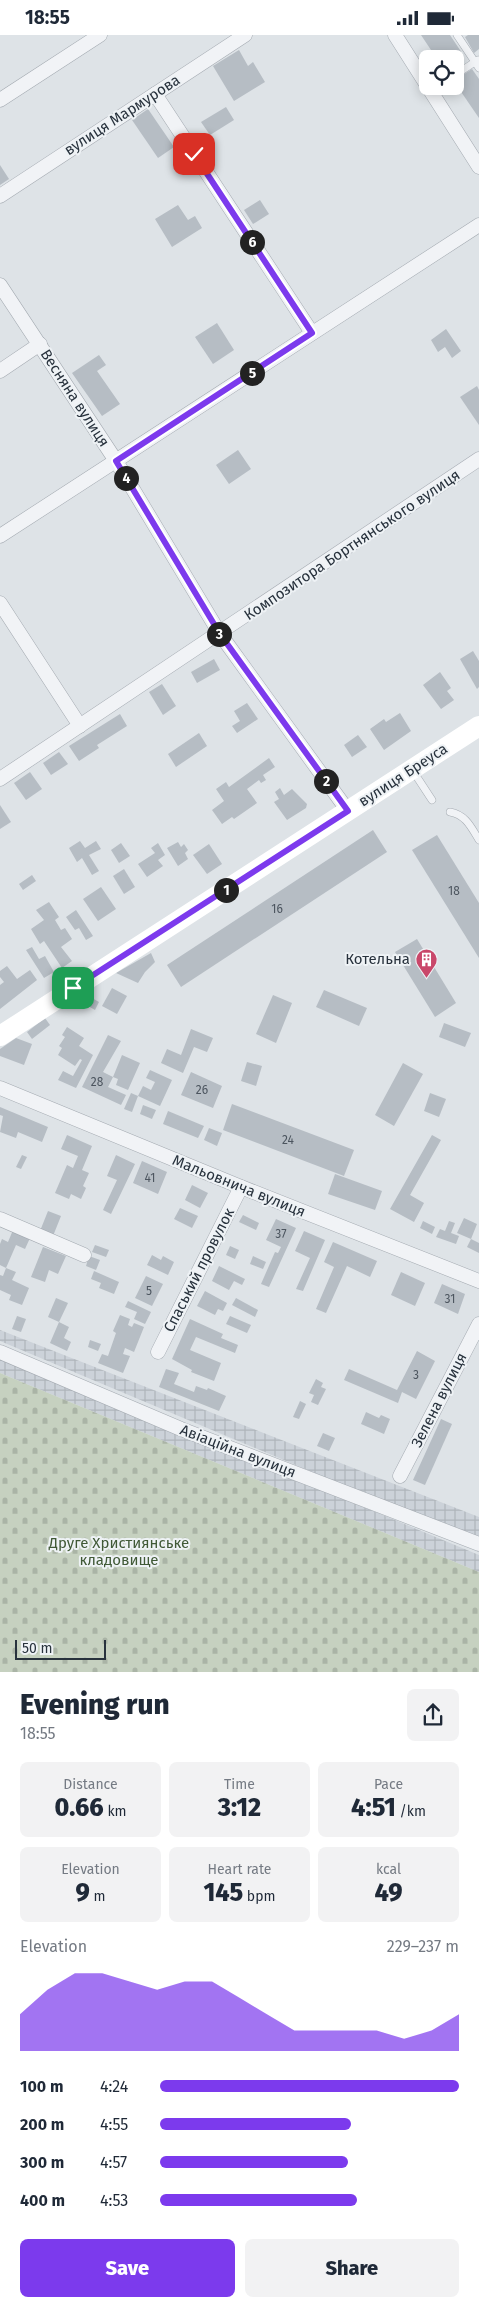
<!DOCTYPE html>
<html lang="en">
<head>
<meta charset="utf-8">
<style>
  :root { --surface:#fff; --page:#f2f2f3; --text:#1f2937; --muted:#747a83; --accent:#7c3aed }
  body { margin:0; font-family:"Fira Sans",sans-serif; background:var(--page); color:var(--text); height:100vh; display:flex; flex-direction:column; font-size:19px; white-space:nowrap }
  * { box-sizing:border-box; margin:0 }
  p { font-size:16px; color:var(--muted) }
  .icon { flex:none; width:28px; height:28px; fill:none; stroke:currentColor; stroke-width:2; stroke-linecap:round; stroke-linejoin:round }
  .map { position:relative; height:1637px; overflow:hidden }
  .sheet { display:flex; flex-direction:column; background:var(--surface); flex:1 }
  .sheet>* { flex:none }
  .controls { position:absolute; left:419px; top:15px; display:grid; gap:10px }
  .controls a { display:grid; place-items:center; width:45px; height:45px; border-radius:8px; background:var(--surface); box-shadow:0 2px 12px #0003; font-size:25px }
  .scale { position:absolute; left:15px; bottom:12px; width:91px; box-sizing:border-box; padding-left:5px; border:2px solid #28323d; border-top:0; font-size:14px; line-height:18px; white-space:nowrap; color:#28323d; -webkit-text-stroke:4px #eef2f5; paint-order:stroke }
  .pin { position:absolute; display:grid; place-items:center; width:42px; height:42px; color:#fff; margin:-21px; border-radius:10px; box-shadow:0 2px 8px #0006 }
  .km { position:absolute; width:25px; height:25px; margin:-12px; border-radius:50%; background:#222; color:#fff; font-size:14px; line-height:25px; text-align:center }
  .round { display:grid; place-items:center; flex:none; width:52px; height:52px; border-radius:8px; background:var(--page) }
  .summary { display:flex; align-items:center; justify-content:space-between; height:85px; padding:0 20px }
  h1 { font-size:28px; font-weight:800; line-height:38px }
  .figures { display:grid; grid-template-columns:repeat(3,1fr); gap:8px; height:85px; padding:5px 20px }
  .figures div { display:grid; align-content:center; border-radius:8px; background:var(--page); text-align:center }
  .figures b { font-size:25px; font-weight:800 }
  .figures small { font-size:14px; font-weight:400 }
  .figures p { font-size:14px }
  .chart { height:140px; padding:10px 20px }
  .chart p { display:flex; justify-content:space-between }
  .chart svg { width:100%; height:90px; margin-top:5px; fill:var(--accent); opacity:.7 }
  .action { display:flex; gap:10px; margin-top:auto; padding:10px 20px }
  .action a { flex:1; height:58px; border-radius:8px; background:var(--accent); color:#fff; font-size:20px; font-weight:800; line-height:58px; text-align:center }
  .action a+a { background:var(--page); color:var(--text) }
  ul { padding:0 20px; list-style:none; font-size:16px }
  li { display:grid; grid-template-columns:80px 60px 1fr; align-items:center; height:38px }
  li i { height:12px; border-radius:6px; background:var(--accent) }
  .status { display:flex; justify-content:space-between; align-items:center; height:35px; padding:0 25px; background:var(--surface); direction:ltr }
  .status svg { height:14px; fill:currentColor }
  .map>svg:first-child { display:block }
</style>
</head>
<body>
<div class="status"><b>18:55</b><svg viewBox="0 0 49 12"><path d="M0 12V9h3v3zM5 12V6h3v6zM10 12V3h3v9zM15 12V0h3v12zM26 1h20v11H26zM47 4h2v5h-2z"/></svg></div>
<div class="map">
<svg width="479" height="1637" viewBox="0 0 479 1637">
  <defs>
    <pattern id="industrial-grid" width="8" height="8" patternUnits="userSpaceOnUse" patternTransform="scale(1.25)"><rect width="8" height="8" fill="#ccd2d9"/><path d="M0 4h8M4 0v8" fill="none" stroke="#afb5bb"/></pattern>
    <pattern id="cemetery-stones" width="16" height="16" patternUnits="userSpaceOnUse" patternTransform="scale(1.25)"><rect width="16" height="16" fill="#c6d1c0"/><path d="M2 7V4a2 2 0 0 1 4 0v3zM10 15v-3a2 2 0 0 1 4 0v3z" fill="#aab4a6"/></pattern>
  </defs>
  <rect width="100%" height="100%" fill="#dee3e7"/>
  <g fill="url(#industrial-grid)">
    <polygon points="0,1295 479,1482 479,1507 0,1306"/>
    <polygon points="0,1321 479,1520 479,1537 0,1338"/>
  </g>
  <polygon fill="url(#cemetery-stones)" points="0,1338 479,1537 479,1637 0,1637"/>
  <g fill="#b6bdc4">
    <polygon points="421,0 450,0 464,21 455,27 455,24 437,24"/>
    <polygon points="468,0 479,0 479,14 474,18 465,2"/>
    <polygon points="239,15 248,31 253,27 265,47 234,66 213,31"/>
    <polygon points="472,34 479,44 479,83 455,48 455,45"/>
    <polygon points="226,72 234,85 210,100 201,87"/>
    <polygon points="148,74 174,112 158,123 132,85"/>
    <polygon points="0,130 9,144 0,150"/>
    <polygon points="260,165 269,179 253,189 244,175"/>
    <polygon points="178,170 188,185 195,181 202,193 172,212 155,184"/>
    <polygon points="217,288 234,315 213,329 195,302"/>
    <polygon points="446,294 461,316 452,323 445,312 438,317 431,305"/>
    <polygon points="99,320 106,330 97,336 120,369 102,381 72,338"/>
    <polygon points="477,351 479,355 479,390 460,362"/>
    <polygon points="238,415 251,434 229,449 216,430"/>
    <polygon points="473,616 479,626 479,652 477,654 460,624"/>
    <polygon points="214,624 220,635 197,648 191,637"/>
    <polygon points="440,637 451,653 447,656 454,665 441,674 423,650"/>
    <polygon points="162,649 176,671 163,680 149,657"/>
    <polygon points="247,668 258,684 237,698 232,691 240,686 234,676"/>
    <polygon points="400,678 411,696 384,715 370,694 384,684 386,687"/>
    <polygon points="120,679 127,691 97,710 99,713 79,726 69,711"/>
    <polygon points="199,698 207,711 176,732 168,719"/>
    <polygon points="358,700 367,712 352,722 344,710"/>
    <polygon points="59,717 68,729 51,740 43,728"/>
    <polygon points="269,723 275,732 263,740 266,745 261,748 259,745 247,754 257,768 234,784 232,782 222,789 212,775 224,766 216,754 226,747 229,752"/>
    <polygon points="30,737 42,754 26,765 14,748"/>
    <polygon points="280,753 284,760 292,754 307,769 306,773 287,785 274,767 279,764 275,757"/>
    <polygon points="0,770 11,787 0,794"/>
    <polygon points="373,795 387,817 181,952 167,930"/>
    <polygon points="437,800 479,868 479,923 412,815"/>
    <polygon points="80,806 85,813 96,806 101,814 89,820 99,836 92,840 82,823 77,827 69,813"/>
    <polygon points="178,807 181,812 184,809 188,815 185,818 188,824 178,831 167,813"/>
    <polygon points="121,808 130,821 119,828 111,815"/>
    <polygon points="158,808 165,820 158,825 163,831 147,842 138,829 155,818 151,813"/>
    <polygon points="209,809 222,829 207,839 193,820"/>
    <polygon points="124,834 135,852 124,859 113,841"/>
    <polygon points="32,840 36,846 23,855 19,849"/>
    <polygon points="101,852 116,874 98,886 83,864"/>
    <polygon points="49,867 59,882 55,885 61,895 65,893 72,904 61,912 72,926 62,933 44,906 40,909 31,894 44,885 36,875"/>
    <polygon points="76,875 93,901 86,905 79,893 75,895 66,882"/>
    <polygon points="417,904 456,968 435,982 395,917"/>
    <polygon points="32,912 39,924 45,921 54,937 44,943 26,915"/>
    <polygon points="151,918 155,927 145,937 138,948 116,938"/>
    <polygon points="7,931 17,944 30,935 37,945 0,974 0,950 4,947 0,942 0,936"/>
    <polygon points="112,953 127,961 117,979 102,971"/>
    <polygon points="324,955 367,973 359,991 316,972"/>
    <polygon points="85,959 99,967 95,975 81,967"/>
    <polygon points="273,960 292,968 276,1008 256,999"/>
    <polygon points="45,983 50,990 32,1004 27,997"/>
    <polygon points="444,988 471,998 465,1012 439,1002"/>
    <polygon points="67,992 84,1003 79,1011 93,1020 76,1053 58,1045 63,1036 73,1041 82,1025 80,1024 75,1031 58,1020 62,1013 59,1011 65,1002 62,1000"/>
    <polygon points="191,994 213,1003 207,1017 194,1012 183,1038 161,1028 167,1014 181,1020"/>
    <polygon points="108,1000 121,1006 103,1037 113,1042 108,1052 126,1060 121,1070 82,1052"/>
    <polygon points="16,1003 32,1009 24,1030 0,1021 0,1014"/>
    <polygon points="122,1020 140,1028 128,1055 116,1050 118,1044 113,1042"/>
    <polygon points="247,1027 262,1031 256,1051 241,1046"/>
    <polygon points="403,1028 423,1039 394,1091 375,1080"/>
    <polygon points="150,1035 172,1045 160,1071 138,1061 143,1051 151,1055 155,1047 146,1043"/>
    <polygon points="191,1037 222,1051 213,1073 181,1060"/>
    <polygon points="131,1058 138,1061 132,1077 124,1074"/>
    <polygon points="430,1058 446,1064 439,1082 424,1076"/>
    <polygon points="232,1069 354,1115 344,1141 223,1095"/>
    <polygon points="143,1070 156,1075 152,1084 140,1079"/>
    <polygon points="0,1072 48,1092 42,1107 18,1097 16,1103 0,1097 3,1081 0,1080"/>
    <polygon points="168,1076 204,1091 198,1103 163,1089"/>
    <polygon points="209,1093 222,1098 217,1111 204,1105"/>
    <polygon points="67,1100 92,1111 82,1135 89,1138 83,1151 86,1153 81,1164 71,1159 69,1164 55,1158 67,1130 73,1133 78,1121 61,1114"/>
    <polygon points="432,1100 441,1105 410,1160 424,1168 414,1187 390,1174"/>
    <polygon points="22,1120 27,1122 21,1134 16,1132"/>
    <polygon points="116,1120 135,1129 111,1179 103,1175 117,1145 107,1141"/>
    <polygon points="142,1126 167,1137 158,1159 133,1148"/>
    <polygon points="335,1139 382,1156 375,1175 328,1159"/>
    <polygon points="192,1150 208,1158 200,1173 185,1165"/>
    <polygon points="180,1173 198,1181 192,1193 174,1184"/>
    <polygon points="48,1176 61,1181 53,1201 40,1196"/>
    <polygon points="243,1180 259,1188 256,1195 239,1187"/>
    <polygon points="464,1183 477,1189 471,1204 479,1208 479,1218 467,1212 471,1204 457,1198"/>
    <polygon points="276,1184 296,1193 269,1252 261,1249 275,1217 278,1218 281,1212 266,1205"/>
    <polygon points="423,1186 435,1192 432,1199 420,1193"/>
    <polygon points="449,1186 455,1188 451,1198 459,1201 456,1209 436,1202 440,1194 445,1196"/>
    <polygon points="13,1195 30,1203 25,1214 16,1210 6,1233 0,1230 0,1209 2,1204 8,1207"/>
    <polygon points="304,1196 325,1205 303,1256 296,1254 310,1223 295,1216"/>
    <polygon points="333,1207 377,1226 370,1242 347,1231 326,1278 316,1274 334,1232 324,1227"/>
    <polygon points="95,1210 109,1215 106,1222 92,1217"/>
    <polygon points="230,1211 239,1215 235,1224 226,1220"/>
    <polygon points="43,1212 66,1221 58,1239 49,1235 45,1247 31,1242"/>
    <polygon points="152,1220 161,1225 163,1221 174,1227 168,1240 147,1230"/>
    <polygon points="89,1221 100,1225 96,1235 86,1231"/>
    <polygon points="253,1221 266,1227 263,1234 250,1229"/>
    <polygon points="219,1231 245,1244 242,1250 234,1246 229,1255 212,1246"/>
    <polygon points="6,1233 16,1237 12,1245 29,1253 22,1270 9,1265 11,1260 0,1255 0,1240 3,1241"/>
    <polygon points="94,1236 119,1247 114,1259 99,1253 101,1248 91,1244"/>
    <polygon points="401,1237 425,1248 415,1271 391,1260"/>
    <polygon points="146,1241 163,1249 152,1271 135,1263"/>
    <polygon points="442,1249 465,1259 458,1279 434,1268"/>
    <polygon points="205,1256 227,1268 223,1276 218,1274 215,1280 197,1271"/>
    <polygon points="56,1263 68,1268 59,1287 48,1282"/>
    <polygon points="236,1263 258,1275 255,1282 232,1270"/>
    <polygon points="128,1266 151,1277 145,1289 134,1284 137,1277 125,1272"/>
    <polygon points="120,1280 130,1284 128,1290 132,1292 134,1288 144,1292 134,1317 125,1313 123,1319 130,1321 123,1338 98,1328 102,1319 108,1321 116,1298 113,1296"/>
    <polygon points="17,1281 26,1284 21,1297 12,1294"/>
    <polygon points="230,1281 251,1290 247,1298 226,1289"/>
    <polygon points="190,1284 223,1299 221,1303 238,1310 235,1318 196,1302 190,1315 221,1328 214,1346 191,1337 192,1335 172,1324"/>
    <polygon points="59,1287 69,1292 64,1303 71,1307 67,1316 50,1308"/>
    <polygon points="90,1305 101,1309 98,1316 88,1312"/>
    <polygon points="417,1316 435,1326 416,1364 402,1357 398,1368 344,1345 349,1334 397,1355"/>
    <polygon points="166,1334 179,1338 174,1349 194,1357 196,1351 207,1355 208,1353 226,1361 219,1376 159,1352"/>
    <polygon points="316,1344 323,1348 321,1352 326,1354 318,1370 311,1367 314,1360 309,1358"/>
    <polygon points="300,1366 306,1369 299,1384 293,1382"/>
    <polygon points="366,1377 379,1383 381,1380 390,1384 384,1399 361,1389"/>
    <polygon points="441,1384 452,1389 425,1450 413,1445"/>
    <polygon points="323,1398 335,1403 329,1416 317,1411"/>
  </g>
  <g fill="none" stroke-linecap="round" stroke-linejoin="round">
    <defs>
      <g id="lane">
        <polyline points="457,0 479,33"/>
        <polyline points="455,40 478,25"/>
        <polyline points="413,736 432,765"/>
        <path d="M450,777c16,3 21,15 29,28"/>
      </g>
      <g id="street">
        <polyline points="395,0 479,132"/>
        <polyline points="155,59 312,298"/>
        <polyline points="0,65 100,0"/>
        <polyline points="0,161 245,0"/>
        <polyline points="0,250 116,426 220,599 348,776"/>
        <polyline points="0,336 40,309"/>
        <polyline points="0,501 479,190"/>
        <polyline points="0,568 80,691"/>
        <polyline points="0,744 479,424"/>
        <polyline points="0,1053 241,1152 479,1246"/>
        <polyline points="0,1184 84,1220"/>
        <polyline points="0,1317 181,1394 479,1509"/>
        <polyline points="158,1317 241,1152"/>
        <polyline points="400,1441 479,1289"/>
      </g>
    </defs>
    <use href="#lane" stroke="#a4aab1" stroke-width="8"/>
    <use href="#street" stroke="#a4aab1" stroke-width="15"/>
    <use href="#lane" stroke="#f1f3f6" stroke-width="7"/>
    <use href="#street" stroke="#f1f3f6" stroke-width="14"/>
    <polyline stroke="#fff" stroke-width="20" points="0,1001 479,691"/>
  </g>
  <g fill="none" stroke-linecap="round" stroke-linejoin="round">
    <defs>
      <polyline id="route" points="73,953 348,776 220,599 116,426 312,298 194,119"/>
    </defs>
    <use href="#route" stroke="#fff" stroke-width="10"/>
    <use href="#route" stroke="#7c3aed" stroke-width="6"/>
  </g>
  <defs>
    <symbol id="building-pin" viewBox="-11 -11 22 30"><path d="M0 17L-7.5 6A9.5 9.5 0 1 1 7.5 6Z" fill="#c9476a" stroke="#eef2f5"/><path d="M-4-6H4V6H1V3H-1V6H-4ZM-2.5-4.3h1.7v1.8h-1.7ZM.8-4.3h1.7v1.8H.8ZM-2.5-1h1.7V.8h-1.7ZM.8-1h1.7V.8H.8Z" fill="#fff"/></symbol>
  </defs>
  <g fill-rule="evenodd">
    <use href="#building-pin" x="414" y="912" width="25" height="34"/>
  </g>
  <g text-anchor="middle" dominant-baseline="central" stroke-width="4" stroke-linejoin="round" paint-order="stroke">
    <g font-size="12" fill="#4c555f">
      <text x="454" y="856">18</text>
      <text x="277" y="874">16</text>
      <text x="97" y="1047">28</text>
      <text x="202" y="1055">26</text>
      <text x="288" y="1105">24</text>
      <text x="150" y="1143">41</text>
      <text x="281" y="1199">37</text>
      <text x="149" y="1256">5</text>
      <text x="450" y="1264">31</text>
      <text x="416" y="1340">3</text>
    </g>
    <g font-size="15" fill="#28323d" stroke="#eef2f5">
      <text transform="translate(122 80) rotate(-33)">вулиця Мармурова</text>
      <text transform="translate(75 363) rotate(57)">Весняна вулиця</text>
      <text transform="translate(352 510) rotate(-34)">Композитора Бортнянського вулиця</text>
      <text transform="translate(403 740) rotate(-33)">вулиця Бреуса</text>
      <text transform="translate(239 1151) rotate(22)">Мальовнича вулиця</text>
      <text transform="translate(199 1235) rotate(-63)">Спаський провулок</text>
      <text transform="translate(439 1365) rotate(-63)">Зелена вулиця</text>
      <text transform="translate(238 1416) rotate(21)">Авіаційна вулиця</text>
    </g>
    <g font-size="15" fill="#28323d" stroke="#eef2f5" text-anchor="end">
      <text x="410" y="924">Котельна</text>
    </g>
    <g font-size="15" fill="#405936" stroke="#eef2f5">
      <text x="119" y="1508">Друге Християнське<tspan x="119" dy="17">кладовище</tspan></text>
    </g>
  </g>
</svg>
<div class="controls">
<a><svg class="icon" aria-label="locate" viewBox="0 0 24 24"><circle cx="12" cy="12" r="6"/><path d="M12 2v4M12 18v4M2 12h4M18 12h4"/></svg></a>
</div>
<div class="scale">50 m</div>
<div class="pin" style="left:73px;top:953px;background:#1e9e55"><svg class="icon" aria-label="arrive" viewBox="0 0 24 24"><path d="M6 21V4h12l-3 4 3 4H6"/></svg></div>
<div class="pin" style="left:194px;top:119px;background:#d93025"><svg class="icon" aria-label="check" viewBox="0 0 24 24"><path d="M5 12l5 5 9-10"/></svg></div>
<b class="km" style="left:226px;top:855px">1</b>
<b class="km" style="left:326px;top:746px">2</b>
<b class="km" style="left:219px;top:599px">3</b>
<b class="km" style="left:126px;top:443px">4</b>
<b class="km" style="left:252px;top:338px">5</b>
<b class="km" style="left:252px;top:207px">6</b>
</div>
<section class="sheet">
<div class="summary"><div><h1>Evening run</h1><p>18:55</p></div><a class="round"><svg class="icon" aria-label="share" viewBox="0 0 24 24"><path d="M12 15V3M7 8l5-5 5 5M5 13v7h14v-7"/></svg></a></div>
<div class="figures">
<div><p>Distance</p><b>0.66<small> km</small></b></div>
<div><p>Time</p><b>3:12</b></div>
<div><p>Pace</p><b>4:51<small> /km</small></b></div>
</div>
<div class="figures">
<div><p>Elevation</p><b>9<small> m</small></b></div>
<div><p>Heart rate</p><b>145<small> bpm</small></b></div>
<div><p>kcal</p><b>49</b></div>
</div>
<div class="chart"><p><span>Elevation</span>229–237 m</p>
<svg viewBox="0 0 160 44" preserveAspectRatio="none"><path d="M0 44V26L10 14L20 6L30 6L40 10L50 14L60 10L70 10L80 18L90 26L100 34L110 34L120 34L130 34L140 38L150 34L160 26V44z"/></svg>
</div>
<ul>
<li><b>100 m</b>4:24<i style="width:100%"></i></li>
<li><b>200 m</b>4:55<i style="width:64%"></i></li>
<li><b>300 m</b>4:57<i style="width:63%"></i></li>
<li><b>400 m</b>4:53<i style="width:66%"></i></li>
</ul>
<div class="action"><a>Save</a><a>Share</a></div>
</section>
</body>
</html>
